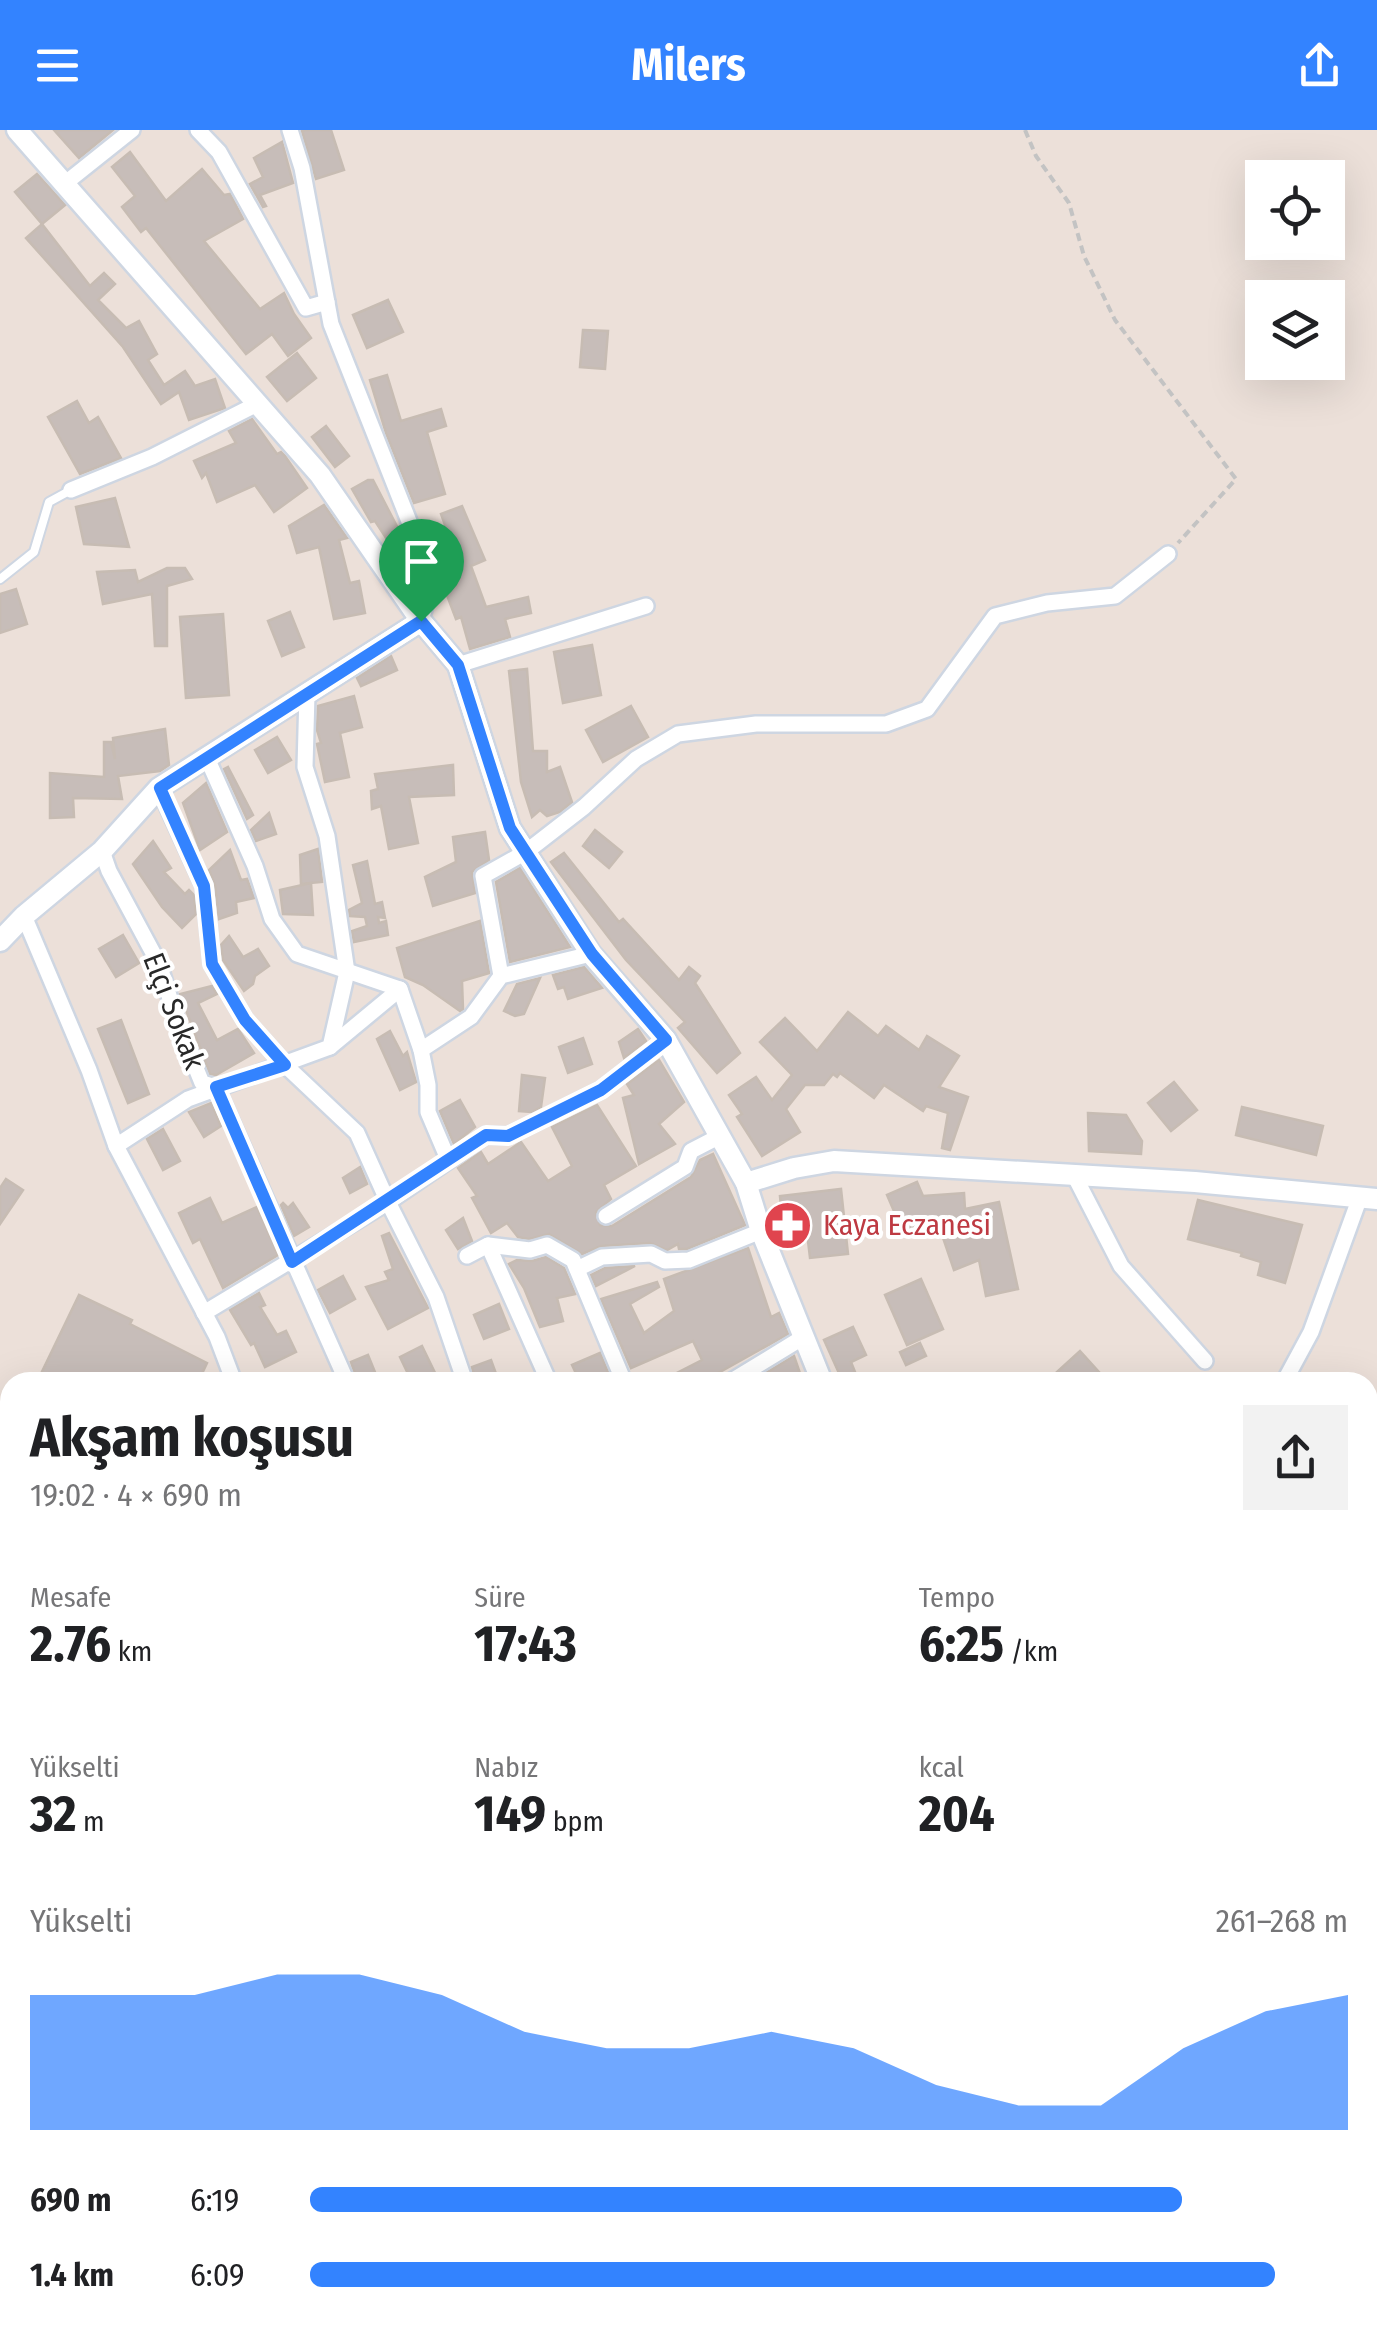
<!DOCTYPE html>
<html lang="tr">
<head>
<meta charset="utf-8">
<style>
  :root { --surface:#fff; --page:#f2f2f2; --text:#202124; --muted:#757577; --accent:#3383ff }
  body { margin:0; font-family:"Fira Sans Condensed",sans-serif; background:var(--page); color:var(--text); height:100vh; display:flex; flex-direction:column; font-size:38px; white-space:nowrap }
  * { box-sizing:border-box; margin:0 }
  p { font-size:32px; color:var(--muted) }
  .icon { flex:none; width:55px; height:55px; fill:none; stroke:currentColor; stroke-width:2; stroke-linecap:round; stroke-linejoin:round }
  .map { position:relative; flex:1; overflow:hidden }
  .panel { position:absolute; left:0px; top:1242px; width:1378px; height:962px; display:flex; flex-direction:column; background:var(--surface); border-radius:30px 30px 0 0; box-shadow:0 10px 40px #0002 }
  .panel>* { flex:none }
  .fabs { position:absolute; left:1245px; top:30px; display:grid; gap:20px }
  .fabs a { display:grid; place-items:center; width:100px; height:100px; border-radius:0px; background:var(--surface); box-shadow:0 10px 40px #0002; font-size:50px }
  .pin { position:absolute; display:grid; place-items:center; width:85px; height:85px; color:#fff; margin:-102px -42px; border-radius:50% 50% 50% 0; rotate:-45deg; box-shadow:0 0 10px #0007 }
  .pin .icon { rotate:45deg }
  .round { display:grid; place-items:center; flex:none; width:105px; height:105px; border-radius:0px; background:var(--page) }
  .overview { display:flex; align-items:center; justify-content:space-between; height:170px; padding:0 30px }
  h1 { font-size:55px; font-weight:700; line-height:75px }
  .figures { display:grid; grid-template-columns:repeat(3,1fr); gap:15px; height:170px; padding:10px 30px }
  .figures div { display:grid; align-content:center }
  .figures b { font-size:50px; font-weight:700 }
  .figures small { font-size:28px; font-weight:400 }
  .figures p { font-size:28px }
  .chart { height:280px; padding:20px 30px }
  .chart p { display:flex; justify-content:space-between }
  .chart svg { width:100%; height:180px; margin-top:10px; fill:var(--accent); opacity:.7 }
  ul { padding:0 30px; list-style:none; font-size:32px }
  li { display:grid; grid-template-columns:160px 120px 1fr; align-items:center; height:75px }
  li i { height:25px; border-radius:12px; background:var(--accent) }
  header { display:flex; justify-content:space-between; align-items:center; height:130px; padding:0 30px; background:var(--accent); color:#fff; font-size:45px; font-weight:700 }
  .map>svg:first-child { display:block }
</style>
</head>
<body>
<header><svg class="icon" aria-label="menu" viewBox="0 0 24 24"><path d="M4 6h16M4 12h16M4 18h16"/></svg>Milers<svg class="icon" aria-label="share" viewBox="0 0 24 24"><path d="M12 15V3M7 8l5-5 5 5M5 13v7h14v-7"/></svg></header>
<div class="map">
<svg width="1377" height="2204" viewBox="0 0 1377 2204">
  <rect width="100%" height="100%" fill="#ece0d9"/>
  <g fill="#c7bdb9" stroke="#c7bcb3" stroke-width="2.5">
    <polygon points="54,0 113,0 79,28"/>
    <polygon points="305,0 331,0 344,40 316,49 302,1"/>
    <polygon points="282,12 293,53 260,65 266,76 263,77 250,54 263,47 254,28"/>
    <polygon points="130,22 166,71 202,39 224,65 230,64 243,89 204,111 260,179 284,163 294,184 311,208 288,226 272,204 246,224 146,98 141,102 122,77 135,66 112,37"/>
    <polygon points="37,44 65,75 42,94 15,62"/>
    <polygon points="42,94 90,156 104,143 115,154 98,170 126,198 139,191 157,224 148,230 164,255 185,241 195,256 215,249 225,278 189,290 179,262 161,274 123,217 26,108"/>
    <polygon points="388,170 403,202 367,218 353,185"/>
    <polygon points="583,200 608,201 605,239 580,237"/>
    <polygon points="297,223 316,248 287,271 267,247"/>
    <polygon points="387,245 401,291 441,279 446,296 427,302 445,364 414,373 386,303 370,250"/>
    <polygon points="77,271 89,293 98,287 121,328 80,344 48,287"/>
    <polygon points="252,289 277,324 281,322 285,326 307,358 274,382 255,355 217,372 206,343 202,348 194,331 236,313 229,301"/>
    <polygon points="326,296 349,326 335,337 312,307"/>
    <polygon points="368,350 373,350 404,410 392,417 375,391 371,392 352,359"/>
    <polygon points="115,368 129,417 84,414 76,377"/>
    <polygon points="324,375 347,408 339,410 350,453 359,451 365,483 334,489 319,417 297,423 289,396"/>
    <polygon points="462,376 485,430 471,436 486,477 528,467 531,483 505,489 510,507 470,519 461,487 456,489 445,460 456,456 436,412 449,406 441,384"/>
    <polygon points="167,438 185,438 192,449 167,456 167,516 155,516 152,464 103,474 97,442 135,440 138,452"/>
    <polygon points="16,459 27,494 0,503 0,464"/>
    <polygon points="290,482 304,517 282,526 268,491"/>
    <polygon points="223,484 229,565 186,568 180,487"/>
    <polygon points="592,515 601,565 563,573 554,522"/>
    <polygon points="391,526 397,540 361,556 357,548"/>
    <polygon points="527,539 533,621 547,621 547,642 560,637 572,672 560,682 547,686 540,680 532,687 521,652 509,541"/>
    <polygon points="354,566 362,597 340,603 349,647 325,652 317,614 321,613 317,600 318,576"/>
    <polygon points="631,576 648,607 603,632 586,600"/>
    <polygon points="165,599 169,635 160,641 118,646 122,669 73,668 74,687 50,688 50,643 104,647 104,612 111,612 115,629 113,608"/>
    <polygon points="277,607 291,630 268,643 255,620"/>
    <polygon points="453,635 454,665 409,667 418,713 389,719 381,676 372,679 371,661 378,659 375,644"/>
    <polygon points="228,637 253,685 247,689 224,639"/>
    <polygon points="206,653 227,702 200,720 183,673"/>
    <polygon points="269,683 276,704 256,711 251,700"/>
    <polygon points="595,700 622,722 609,738 583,716"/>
    <polygon points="485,702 489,730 472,742 475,763 433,776 425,747 456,732 453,707"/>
    <polygon points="153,711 171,738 164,742 185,764 189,760 194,765 196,784 182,798 162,777 133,734"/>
    <polygon points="318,719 322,752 301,754 300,725"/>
    <polygon points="230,720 241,750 247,749 254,768 236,772 237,783 219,789 215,755 209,740"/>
    <polygon points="564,723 619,792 623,789 679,850 689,837 700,846 695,853 740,923 717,943 678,898 685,892 626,830 551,732"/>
    <polygon points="367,731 375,774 382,772 385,788 378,787 379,793 386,791 388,805 354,812 352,801 367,796 365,787 350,786 349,780 362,773 353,735"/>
    <polygon points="520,738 570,817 510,832 496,752"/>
    <polygon points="311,753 313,785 283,784 280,760"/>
    <polygon points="480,791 489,843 462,851 463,879 460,881 423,855 405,847 397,818"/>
    <polygon points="123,805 139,833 116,847 99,819"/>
    <polygon points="229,806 243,827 258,819 269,836 255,846 253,854 244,861 223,830 221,815"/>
    <polygon points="584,837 602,858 568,869 564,857 558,859 553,845"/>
    <polygon points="540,848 524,884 515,886 504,881 517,854"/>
    <polygon points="212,856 217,864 198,873 217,910 238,899 254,923 216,945 210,944 180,864"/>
    <polygon points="848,882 878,906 886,896 919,920 927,906 959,926 939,957 968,967 950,1020 942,1018 948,983 926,976 923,981 884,955 874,968 840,943 837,947 833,944 824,955 805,955 786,979 800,1002 762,1026 737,987 742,984 729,965 756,947 772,970 792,945 760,912 785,888 817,921"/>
    <polygon points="121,890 149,964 128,973 98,899"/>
    <polygon points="638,899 646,911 624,928 619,912"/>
    <polygon points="390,901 403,926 407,922 416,952 400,960 377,909"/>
    <polygon points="583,908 592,934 568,943 559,917"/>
    <polygon points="659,930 684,972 659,994 675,1014 639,1034 623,968 634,965 627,954"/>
    <polygon points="522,945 545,948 541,977 532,982 519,981"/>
    <polygon points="1174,952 1197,980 1171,1001 1148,973"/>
    <polygon points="460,970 475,997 454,1014 440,981"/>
    <polygon points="211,973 221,996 204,1007 189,982"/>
    <polygon points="597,975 636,1036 604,1055 611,1069 596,1082 600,1095 612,1096 691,1047 700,1030 713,1024 745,1095 687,1119 679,1119 678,1114 667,1120 650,1113 601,1116 582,1124 549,1104 529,1109 518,1107 507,1093 491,1103 472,1068 477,1066 458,1038 481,1022 488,1034 521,1012 548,1051 572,1036 552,997"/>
    <polygon points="1242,977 1323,996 1316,1025 1236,1005"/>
    <polygon points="1088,983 1126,985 1142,1011 1141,1024 1089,1021"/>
    <polygon points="163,999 180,1031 163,1040 147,1009"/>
    <polygon points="360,1037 367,1054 350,1063 343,1048"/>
    <polygon points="6,1049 23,1060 0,1094 0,1058"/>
    <polygon points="917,1052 923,1066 964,1063 965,1079 999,1072 1018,1159 986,1166 979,1130 954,1140 936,1087 903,1102 887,1065"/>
    <polygon points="841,1059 848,1124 810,1128 805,1085 782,1088 780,1066"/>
    <polygon points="210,1068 222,1093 257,1077 278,1125 223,1158 200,1109 193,1113 179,1083"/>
    <polygon points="1198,1070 1302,1095 1285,1153 1258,1145 1261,1132 1241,1126 1242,1123 1188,1109"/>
    <polygon points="283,1073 288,1078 293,1073 309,1097 294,1106 281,1075"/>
    <polygon points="463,1088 472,1111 458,1119 446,1100"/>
    <polygon points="389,1103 428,1178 388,1199 366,1157 389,1150 385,1142 393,1139 382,1106"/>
    <polygon points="748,1118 771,1187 779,1183 788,1204 702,1252 659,1252 702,1230 693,1211 631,1238 601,1169 657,1152 659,1157 630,1174 644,1203 674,1181 664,1149"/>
    <polygon points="546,1127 564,1138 575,1164 557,1168 563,1191 540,1197 524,1158 509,1134 517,1130 532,1131"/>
    <polygon points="635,1136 596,1156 591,1145 605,1138"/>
    <polygon points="343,1146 355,1169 330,1183 318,1160"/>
    <polygon points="921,1149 943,1199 907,1215 885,1165"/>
    <polygon points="259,1163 265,1175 260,1177 277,1205 286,1201 296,1222 265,1237 254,1213 251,1215 230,1180"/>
    <polygon points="79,1165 132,1190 130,1194 207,1233 198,1252 37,1252"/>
    <polygon points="499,1174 509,1199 484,1209 474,1185"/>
    <polygon points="853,1197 866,1225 851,1232 859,1252 843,1252 824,1210"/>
    <polygon points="920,1213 926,1226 906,1235 900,1222"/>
    <polygon points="422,1216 437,1247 427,1252 412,1252 400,1227"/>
    <polygon points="1080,1221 1108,1252 1046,1252"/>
    <polygon points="600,1223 610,1247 598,1252 580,1252 572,1235"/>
    <polygon points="368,1225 379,1252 358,1252 351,1232"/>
    <polygon points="794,1226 803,1252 772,1252 766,1243"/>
    <polygon points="491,1230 499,1252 476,1252 472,1237"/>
  </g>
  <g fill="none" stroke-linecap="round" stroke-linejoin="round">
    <defs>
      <polyline id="service" points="0,449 34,422 49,372 71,360"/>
      <g id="minor">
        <polyline points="198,0 219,22 306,178 327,172"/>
        <polyline points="290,0 302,38 331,194 416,409 430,457 421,491"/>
        <polyline points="63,55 132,0"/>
        <polyline points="71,360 152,327 257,274"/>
        <polyline points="458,535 646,476"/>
        <polyline points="207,628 255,736 272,789 297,824 400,859 421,920 428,955 428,982 448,1029"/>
        <polyline points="159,658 204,756 212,834 245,890 285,935 357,1003 388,1072 436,1167 465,1252"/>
        <polyline points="102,721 109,741 159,834 178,894 202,953 216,957 347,1252"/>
        <polyline points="24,786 89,940 116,1016 217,1207 234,1252"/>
        <polyline points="501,846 483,746 526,722 584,677 636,629 678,604 756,594 886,594 927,579 995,486 1047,473 1115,466 1168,424"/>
        <polyline points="330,917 400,859"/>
        <polyline points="421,920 471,887 501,846 591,824"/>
        <polyline points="116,1016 188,969 330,917 347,842 327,706 305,637 307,564"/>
        <polyline points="1073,1043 1121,1136 1205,1231"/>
        <polyline points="606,1086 685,1037 691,1021 720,1006"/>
        <polyline points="488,1115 549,1252"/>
        <polyline points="467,1126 488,1115 530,1120 547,1115 573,1130 624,1252"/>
        <polyline points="577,1139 602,1127 651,1124 665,1131 689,1130 761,1101"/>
        <polyline points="204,1183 388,1072 486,1005 508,1006 601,960 666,910"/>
        <polyline points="730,1252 802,1208"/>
        <polyline points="1284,1252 1311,1202 1360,1067"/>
        <polyline points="1368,1326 1377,1333"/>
        <polyline points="1368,1670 1377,1681"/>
        <polyline points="1368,2186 1377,2182"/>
        <polyline points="349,2195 349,2204"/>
        <polyline points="469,2195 471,2204"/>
        <polyline points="551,2195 552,2204"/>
        <polyline points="663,2195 664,2204"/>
        <polyline points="741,2195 743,2204"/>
        <polyline points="832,2195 833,2204"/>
        <polyline points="983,2195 984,2204"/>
        <polyline points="1139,2195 1142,2204"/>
        <polyline points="1206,2195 1208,2204"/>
        <polyline points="881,2204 917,2195"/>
        <polyline points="1335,2204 1351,2195"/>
      </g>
      <g id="tertiary">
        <polyline points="17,0 320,345 421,491 458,535 510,698 591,824 666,910 746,1053 761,1101 822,1252"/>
        <polyline points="0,811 24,786 102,721 159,658 421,491"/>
        <polyline points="746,1053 794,1038 834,1031 1195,1052 1377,1069"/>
        <polyline points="0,1304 10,1310"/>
        <polyline points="1368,2082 1377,2087"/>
        <polyline points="127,2204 129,2195"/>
      </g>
    </defs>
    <use href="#service" stroke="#ced6e2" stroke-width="12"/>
    <use href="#minor" stroke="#ced6e2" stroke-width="20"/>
    <use href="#tertiary" stroke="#ced6e2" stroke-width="25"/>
    <polyline stroke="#c3c3c3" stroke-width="4" stroke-dasharray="8 5" stroke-linecap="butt" points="1025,0 1036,26 1069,73 1084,126 1115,190 1236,349 1178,413"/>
    <use href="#service" stroke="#fff" stroke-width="8"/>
    <use href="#minor" stroke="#fff" stroke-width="15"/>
    <use href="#tertiary" stroke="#fff" stroke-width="20"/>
  </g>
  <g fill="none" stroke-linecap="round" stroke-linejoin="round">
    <defs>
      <polygon id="route" points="421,491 458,535 510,698 592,824 666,910 601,960 508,1006 486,1005 292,1132 216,957 285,935 245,890 212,834 204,756 160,658"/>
    </defs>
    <use href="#route" stroke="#fff" stroke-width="20"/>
    <use href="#route" stroke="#3383ff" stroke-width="12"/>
  </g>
  <defs>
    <symbol id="pharmacy-disc" viewBox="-11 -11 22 22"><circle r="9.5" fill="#e0444e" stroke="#fff"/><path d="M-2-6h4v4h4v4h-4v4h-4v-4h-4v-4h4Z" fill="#fff"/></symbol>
  </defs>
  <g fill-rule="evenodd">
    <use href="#pharmacy-disc" x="760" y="1068" width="55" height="55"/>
  </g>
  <g text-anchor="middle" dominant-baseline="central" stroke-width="8" stroke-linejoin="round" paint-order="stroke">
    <g font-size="30" fill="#282828" stroke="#fff">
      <text transform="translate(174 881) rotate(69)">Elçi Sokak</text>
    </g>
    <g font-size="30" fill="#be3a42" stroke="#fff" text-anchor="start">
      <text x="823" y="1095">Kaya Eczanesi</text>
    </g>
  </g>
</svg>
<div class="fabs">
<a><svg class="icon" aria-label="locate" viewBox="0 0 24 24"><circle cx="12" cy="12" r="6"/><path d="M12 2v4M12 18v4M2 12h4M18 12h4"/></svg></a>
<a><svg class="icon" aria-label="layers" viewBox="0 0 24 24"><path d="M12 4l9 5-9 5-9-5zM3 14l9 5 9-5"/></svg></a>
</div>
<div class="pin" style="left:421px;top:491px;background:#1e9e55"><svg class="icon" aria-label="arrive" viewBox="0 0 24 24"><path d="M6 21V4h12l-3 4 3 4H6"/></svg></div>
<section class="panel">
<div class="overview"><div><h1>Akşam koşusu</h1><p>19:02 · 4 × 690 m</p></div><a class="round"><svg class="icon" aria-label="share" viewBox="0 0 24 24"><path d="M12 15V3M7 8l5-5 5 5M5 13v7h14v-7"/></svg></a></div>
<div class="figures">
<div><p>Mesafe</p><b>2.76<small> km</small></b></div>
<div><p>Süre</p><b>17:43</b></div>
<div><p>Tempo</p><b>6:25<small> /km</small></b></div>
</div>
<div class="figures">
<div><p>Yükselti</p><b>32<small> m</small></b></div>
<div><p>Nabız</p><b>149<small> bpm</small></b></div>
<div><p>kcal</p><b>204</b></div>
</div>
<div class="chart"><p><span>Yükselti</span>261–268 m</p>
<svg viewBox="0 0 160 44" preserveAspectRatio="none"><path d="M0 44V11L10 11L20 11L30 6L40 6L50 11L60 20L70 24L80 24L90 20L100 24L110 33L120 38L130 38L140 24L150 15L160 11V44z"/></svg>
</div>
<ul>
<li><b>690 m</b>6:19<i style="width:84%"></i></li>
<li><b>1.4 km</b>6:09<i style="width:93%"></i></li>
</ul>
</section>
</div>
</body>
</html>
